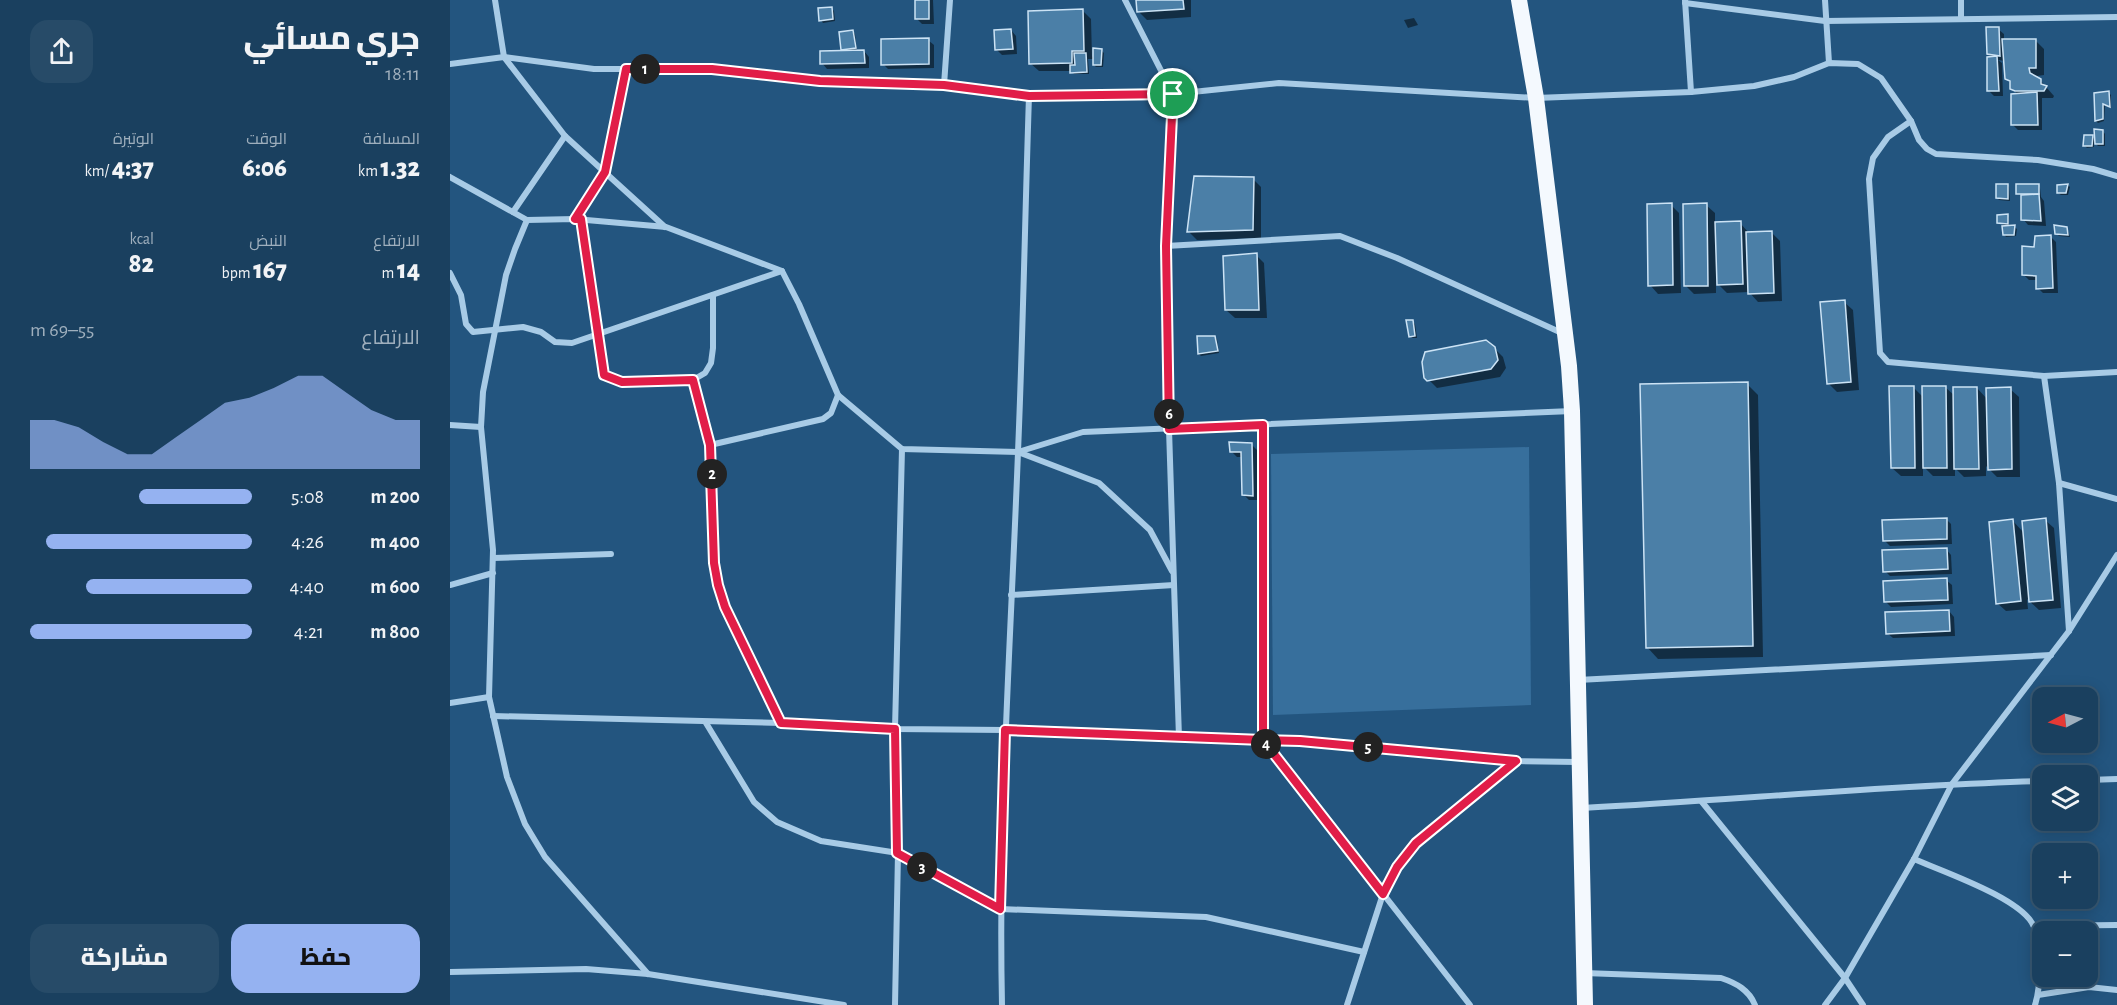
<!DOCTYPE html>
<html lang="ar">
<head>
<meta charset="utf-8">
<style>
  :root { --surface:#1a405f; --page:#274b68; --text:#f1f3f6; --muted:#9fafbd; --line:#385974; --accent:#95b2f1 }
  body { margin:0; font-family:"Alegreya Sans",Cairo,sans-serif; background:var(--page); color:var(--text); direction:rtl; height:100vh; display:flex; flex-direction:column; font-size:22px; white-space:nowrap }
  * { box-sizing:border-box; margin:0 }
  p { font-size:20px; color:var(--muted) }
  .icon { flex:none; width:33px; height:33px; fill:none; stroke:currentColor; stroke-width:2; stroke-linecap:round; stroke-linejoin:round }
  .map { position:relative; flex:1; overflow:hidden; direction:ltr }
  .panel { display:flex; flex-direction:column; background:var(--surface); width:450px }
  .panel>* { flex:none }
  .needle { width:39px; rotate:264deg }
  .fabs { position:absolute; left:1582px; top:687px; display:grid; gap:12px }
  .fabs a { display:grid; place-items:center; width:66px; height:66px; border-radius:12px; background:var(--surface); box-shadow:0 3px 15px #0003,0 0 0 2px var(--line); font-size:30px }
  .pin { position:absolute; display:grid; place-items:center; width:51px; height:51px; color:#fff; margin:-26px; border:3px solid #fff; border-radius:50%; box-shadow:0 2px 6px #0007 }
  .km { position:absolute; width:30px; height:30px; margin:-15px; border-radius:50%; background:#222; color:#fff; font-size:16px; line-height:30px; text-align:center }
  .round { display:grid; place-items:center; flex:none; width:63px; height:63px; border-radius:18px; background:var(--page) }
  .summary { display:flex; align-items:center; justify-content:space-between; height:102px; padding:0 30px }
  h1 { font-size:33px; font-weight:800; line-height:45px }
  .stats { display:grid; grid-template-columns:repeat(3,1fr); gap:9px; height:102px; padding:6px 30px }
  .stats div { display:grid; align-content:center }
  .stats b { font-size:26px; font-weight:800 }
  .stats small { font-size:16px; font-weight:400 }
  .stats p { font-size:16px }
  .chart { height:168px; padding:12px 30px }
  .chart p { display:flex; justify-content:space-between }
  .chart svg { width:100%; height:108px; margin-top:6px; fill:var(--accent); opacity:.7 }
  .button { display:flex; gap:12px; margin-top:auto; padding:12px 30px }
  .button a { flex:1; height:69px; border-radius:18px; background:var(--accent); color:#111; font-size:24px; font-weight:800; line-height:69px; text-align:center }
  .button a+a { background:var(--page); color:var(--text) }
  ul { padding:0 30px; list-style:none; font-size:20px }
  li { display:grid; grid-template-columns:96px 72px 1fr; align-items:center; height:45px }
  li i { height:15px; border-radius:8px; background:var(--accent) }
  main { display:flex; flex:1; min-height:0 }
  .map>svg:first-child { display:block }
</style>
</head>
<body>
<main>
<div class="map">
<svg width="1667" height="1005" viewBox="0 0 1667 1005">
  <rect width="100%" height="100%" fill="#23557f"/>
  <polygon fill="#376f9c" points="1079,447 1081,705 823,715 821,454"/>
  <g fill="#0007">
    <polygon points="466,0 483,0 484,24 472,24 467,19"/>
    <polygon points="688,0 741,0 741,17 697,20 688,11"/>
    <polygon points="381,8 384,11 385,21 373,23 371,20"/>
    <polygon points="633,11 641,19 642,57 651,50 654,53 653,67 646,67 644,65 644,59 638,59 639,74 624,74 622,71 589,71 580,63"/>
    <polygon points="964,18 968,25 958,28 954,20"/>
    <polygon points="1548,29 1554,34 1554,41 1585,40 1594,49 1594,75 1587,76 1587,79 1590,80 1604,96 1603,98 1592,98 1592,130 1568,130 1562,124 1568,95 1562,88 1562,84 1557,79 1555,61 1548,60 1552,63 1553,96 1544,96 1539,91 1543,58 1538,53"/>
    <polygon points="561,30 566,36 567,54 552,55 547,50"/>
    <polygon points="403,32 405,34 407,52 414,51 419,57 419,68 377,69 372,63 395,52 392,49"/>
    <polygon points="478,40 484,45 484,68 438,69 433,64"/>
    <polygon points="1659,93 1661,95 1661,108 1655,105 1654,121 1648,123 1646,121 1645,94"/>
    <polygon points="1653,131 1655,134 1655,146 1648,146 1644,142 1644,147 1637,148 1635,146 1642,137 1646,140"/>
    <polygon points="803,179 811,187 811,238 747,240 739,232"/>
    <polygon points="1557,185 1559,187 1560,201 1549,200 1547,197"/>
    <polygon points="1588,185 1590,188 1591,197 1594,201 1596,226 1578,225 1573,219 1573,195 1568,193"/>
    <polygon points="1618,185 1620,187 1618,195 1611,195 1608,193 1608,186"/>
    <polygon points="1221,205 1229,213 1231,293 1208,294 1200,285"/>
    <polygon points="1256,205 1265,213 1265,224 1290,223 1299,233 1321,232 1330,241 1332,301 1308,302 1299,292 1277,293 1266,282 1266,293 1244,294 1235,285"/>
    <polygon points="1557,215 1559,218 1559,227 1564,227 1567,229 1566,236 1556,237 1554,234 1554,225 1548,222"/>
    <polygon points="1617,228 1620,237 1609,236 1607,234"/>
    <polygon points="1601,237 1606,242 1608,293 1593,293 1588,288 1588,280 1579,280 1574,275 1586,249"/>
    <polygon points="806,255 814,263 817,318 785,318 776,310"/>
    <polygon points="1394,302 1403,310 1409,390 1387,392 1378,383"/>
    <polygon points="963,322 965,324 967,338 963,338 960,336"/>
    <polygon points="765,337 767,339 769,353 751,356 749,354 749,338"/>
    <polygon points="1044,348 1053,357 1056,368 1050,377 987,388 976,377"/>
    <polygon points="1297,384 1308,395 1313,657 1208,659 1197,647"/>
    <polygon points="1463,387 1473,397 1495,387 1505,396 1527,388 1538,400 1560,389 1569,397 1570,477 1547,477 1536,466 1536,476 1514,477 1505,468 1505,476 1483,476 1473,466 1473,476 1451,476 1442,468"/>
    <polygon points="801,444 807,450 808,500 799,500 793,494 792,457 787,457 781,451"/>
    <polygon points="1496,519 1501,524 1502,544 1440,546 1435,541"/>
    <polygon points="1595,520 1604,528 1611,608 1589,610 1577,599 1578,609 1556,611 1547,603 1563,521 1574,533"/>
    <polygon points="1496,549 1501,555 1502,574 1440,576 1435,571"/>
    <polygon points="1496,580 1502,585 1503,604 1441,607 1435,601"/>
    <polygon points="1499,611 1504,617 1505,636 1443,638 1437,633"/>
  </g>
  <g fill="#4b7fa7" stroke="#cce3f5" stroke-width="1.5">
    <rect x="465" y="0" width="14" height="19"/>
    <polygon points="686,0 733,0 734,9 687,12"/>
    <polygon points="382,7 383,19 369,21 368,8"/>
    <polygon points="633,9 634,51 622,51 622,63 579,64 578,11"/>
    <polygon points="1536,27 1549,27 1550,56 1537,54"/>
    <polygon points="561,29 563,49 545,50 544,30"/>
    <polygon points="403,30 406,48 391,50 389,32"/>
    <polygon points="479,38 479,64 431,65 431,39"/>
    <polygon points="1552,39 1586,39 1586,68 1579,68 1580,73 1591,79 1591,84 1597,86 1594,91 1565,91 1560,89 1560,81 1555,79"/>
    <polygon points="643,48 652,49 651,65 643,65"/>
    <polygon points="414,50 415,63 370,64 370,51"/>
    <polygon points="624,53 636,53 637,72 620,73 620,65 625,65"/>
    <polygon points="1547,56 1549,91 1537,91 1537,57"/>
    <polygon points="1659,91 1660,107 1653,104 1653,119 1645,121 1644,93"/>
    <polygon points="1587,92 1588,125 1561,125 1561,94"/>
    <polygon points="1644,129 1653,130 1653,144 1645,144"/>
    <polygon points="1634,135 1643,135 1642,146 1633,146"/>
    <polygon points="744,176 804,177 803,230 737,232"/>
    <polygon points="1546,184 1558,184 1558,199 1546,198"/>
    <rect x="1566" y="184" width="23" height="10"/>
    <polygon points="1618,184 1616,193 1607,193 1607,185"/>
    <polygon points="1589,194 1591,221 1571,220 1571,195"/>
    <polygon points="1222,203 1223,285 1198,286 1197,204"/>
    <polygon points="1257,203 1258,286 1234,286 1233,204"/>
    <polygon points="1558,214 1558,224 1547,223 1547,215"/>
    <polygon points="1291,221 1293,284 1267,285 1265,222"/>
    <polygon points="1565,225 1564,235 1553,235 1552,226"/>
    <polygon points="1604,225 1617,227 1618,235 1605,234"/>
    <polygon points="1322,231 1324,293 1298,294 1296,232"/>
    <polygon points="1601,235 1603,288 1586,289 1586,276 1572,275 1572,246 1584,247 1585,236"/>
    <polygon points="807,253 809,310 775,310 773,256"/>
    <polygon points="1395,300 1401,382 1377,384 1370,302"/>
    <polygon points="956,320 963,320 965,336 959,337"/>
    <polygon points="747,336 765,336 768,351 748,354"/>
    <polygon points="1036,340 1045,347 1048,360 1041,369 977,381 974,378 972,362 975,352"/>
    <polygon points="1298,382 1303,646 1196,648 1190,384"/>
    <polygon points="1439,386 1464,386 1465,468 1441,468"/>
    <polygon points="1472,386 1496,386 1497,468 1473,468"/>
    <polygon points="1503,387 1527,387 1529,469 1504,469"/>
    <polygon points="1561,387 1562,469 1538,470 1536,388"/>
    <polygon points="779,442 802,443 803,496 792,495 791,452 780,452"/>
    <polygon points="1497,518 1497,539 1433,541 1432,520"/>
    <polygon points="1596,518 1603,600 1579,602 1572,521"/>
    <polygon points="1563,519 1571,601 1546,604 1539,522"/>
    <polygon points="1497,548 1498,569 1433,572 1432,550"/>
    <polygon points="1497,578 1498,600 1434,602 1433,581"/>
    <polygon points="1499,610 1500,631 1436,634 1435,612"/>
  </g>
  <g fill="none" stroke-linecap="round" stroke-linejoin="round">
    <g stroke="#a8cbe6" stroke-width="6">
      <polyline points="45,0 54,57 115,136 215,227"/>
      <polyline points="675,0 723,94 716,246 719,429 729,738"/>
      <polyline points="1235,0 1241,92"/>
      <polyline points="1375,0 1379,63"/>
      <polyline points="1235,3 1375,21 1667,17"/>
      <polyline points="1511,18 1511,0"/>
      <polyline points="0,64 54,57 144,69 262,69 371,81 494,85 579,96 723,94 829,83 1086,98 1241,92 1304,86 1344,77 1379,63 1408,64 1431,78 1461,121 1469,140 1477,149 1486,154 1588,160 1643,169 1667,176"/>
      <polyline points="494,85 500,0"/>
      <polyline points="1461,121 1438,137 1423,158 1419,179 1430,353 1438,362 1594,376 1667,372"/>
      <polyline points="0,177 77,220 125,219 216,227 332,271 349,304 388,395 452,449 568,452 633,432 1122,411"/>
      <polyline points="63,212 115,136"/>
      <polyline points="125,219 155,172 176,69"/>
      <polyline points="131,219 154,374 172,382 243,380 255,373 261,363 263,348 263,295"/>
      <polyline points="77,220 65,249 56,275 33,392 31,427 43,550 39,697 57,777 75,824 95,857 198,974"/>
      <polyline points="716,246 890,236 947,258 1114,334"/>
      <polyline points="0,273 11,295 16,324 23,332 73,327 91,332 105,342 122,343 332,271"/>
      <polyline points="1594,376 1609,483 1619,631"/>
      <polyline points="243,380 260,445 264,563 268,585 275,607 331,723"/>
      <polyline points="0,425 31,427"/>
      <polyline points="813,425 813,740 1020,1005"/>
      <polyline points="260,445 373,419 381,413 388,395"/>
      <polyline points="568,452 649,483 700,530 722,571"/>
      <polyline points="1609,483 1667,499"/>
      <polyline points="43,558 161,554"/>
      <polyline points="0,585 43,573"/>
      <polyline points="561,595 724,585"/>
      <polyline points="1128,680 1601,655"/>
      <polyline points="0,703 39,697"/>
      <polyline points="43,716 331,723 445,729 555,730 850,741 1066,761 1128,762"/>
      <polyline points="256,723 304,802 327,822 371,841 448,853 550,909 756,917 914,952"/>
      <polyline points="1638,780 1667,779"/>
      <polyline points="1252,802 1395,978 1413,1005"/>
      <path d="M1132,808c154,-8 307,-23 461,-27"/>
      <path d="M1464,859c27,12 110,40 120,68 8,18 7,59 1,78"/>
      <polyline points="1584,926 1667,925"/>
      <polyline points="0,972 136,969 198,974 394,1005"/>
      <path d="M1134,973l137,5c15,5 28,12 34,27"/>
      <polyline points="1588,995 1639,987 1667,990"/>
      <polyline points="445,1005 448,853 445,729 452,449"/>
      <path d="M552,1005c-4,-185 9,-368 16,-553 5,-118 7,-237 11,-356"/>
      <polyline points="897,1005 933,894 939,880 956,854 978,832 1066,761"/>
      <polyline points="1375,1005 1395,978 1464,859 1502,784 1619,631 1667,555"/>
    </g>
    <polyline stroke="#f4f9fe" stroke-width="16" points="1069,0 1086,98 1119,366 1122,411 1135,1005"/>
  </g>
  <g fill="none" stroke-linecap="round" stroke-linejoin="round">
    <defs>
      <polyline id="route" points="723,94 579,96 494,85 370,81 262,69 176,69 155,172 125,219 131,219 154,375 172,382 243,380 260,445 264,563 268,585 275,607 331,723 445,729 447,853 550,909 555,730 813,740 933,894 947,867 966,843 1066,761 850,741 813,740 813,425 719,429 716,246 723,94"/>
    </defs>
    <use href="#route" stroke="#fff" stroke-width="12"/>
    <use href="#route" stroke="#e11d48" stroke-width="8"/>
  </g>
</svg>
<div class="fabs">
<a><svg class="needle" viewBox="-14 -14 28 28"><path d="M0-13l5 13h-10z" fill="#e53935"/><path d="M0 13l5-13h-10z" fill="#9fafbd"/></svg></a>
<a><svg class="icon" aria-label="layers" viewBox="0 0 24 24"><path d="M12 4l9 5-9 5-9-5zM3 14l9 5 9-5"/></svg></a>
<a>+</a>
<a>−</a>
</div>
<div class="pin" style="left:723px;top:94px;background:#1e9e55"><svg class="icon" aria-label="arrive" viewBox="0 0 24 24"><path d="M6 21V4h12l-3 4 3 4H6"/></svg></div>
<b class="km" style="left:195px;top:69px">1</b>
<b class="km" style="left:262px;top:474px">2</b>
<b class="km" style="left:472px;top:867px">3</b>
<b class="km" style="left:816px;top:744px">4</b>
<b class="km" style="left:918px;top:747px">5</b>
<b class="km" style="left:719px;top:414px">6</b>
</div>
<section class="panel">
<div class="summary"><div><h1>جري مسائي</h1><p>18:11</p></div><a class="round"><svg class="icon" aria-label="share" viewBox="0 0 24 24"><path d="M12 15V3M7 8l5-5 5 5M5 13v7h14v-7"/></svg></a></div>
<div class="stats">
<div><p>المسافة</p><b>1.32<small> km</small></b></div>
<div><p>الوقت</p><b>6:06</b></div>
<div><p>الوتيرة</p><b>4:37<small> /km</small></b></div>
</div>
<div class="stats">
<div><p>الارتفاع</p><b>14<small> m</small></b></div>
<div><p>النبض</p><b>167<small> bpm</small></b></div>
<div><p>kcal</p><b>82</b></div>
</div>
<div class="chart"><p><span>الارتفاع</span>55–69 m</p>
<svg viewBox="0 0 160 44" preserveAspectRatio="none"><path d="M0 44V24L10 24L20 27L30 33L40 38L50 38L60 31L70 24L80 17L90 15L100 11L110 6L120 6L130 13L140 20L150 24L160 24V44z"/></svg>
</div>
<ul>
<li><b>200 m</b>5:08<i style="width:51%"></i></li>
<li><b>400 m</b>4:26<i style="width:93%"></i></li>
<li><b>600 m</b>4:40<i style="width:75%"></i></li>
<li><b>800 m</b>4:21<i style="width:100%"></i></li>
</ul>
<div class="button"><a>حفظ</a><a>مشاركة</a></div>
</section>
</main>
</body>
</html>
